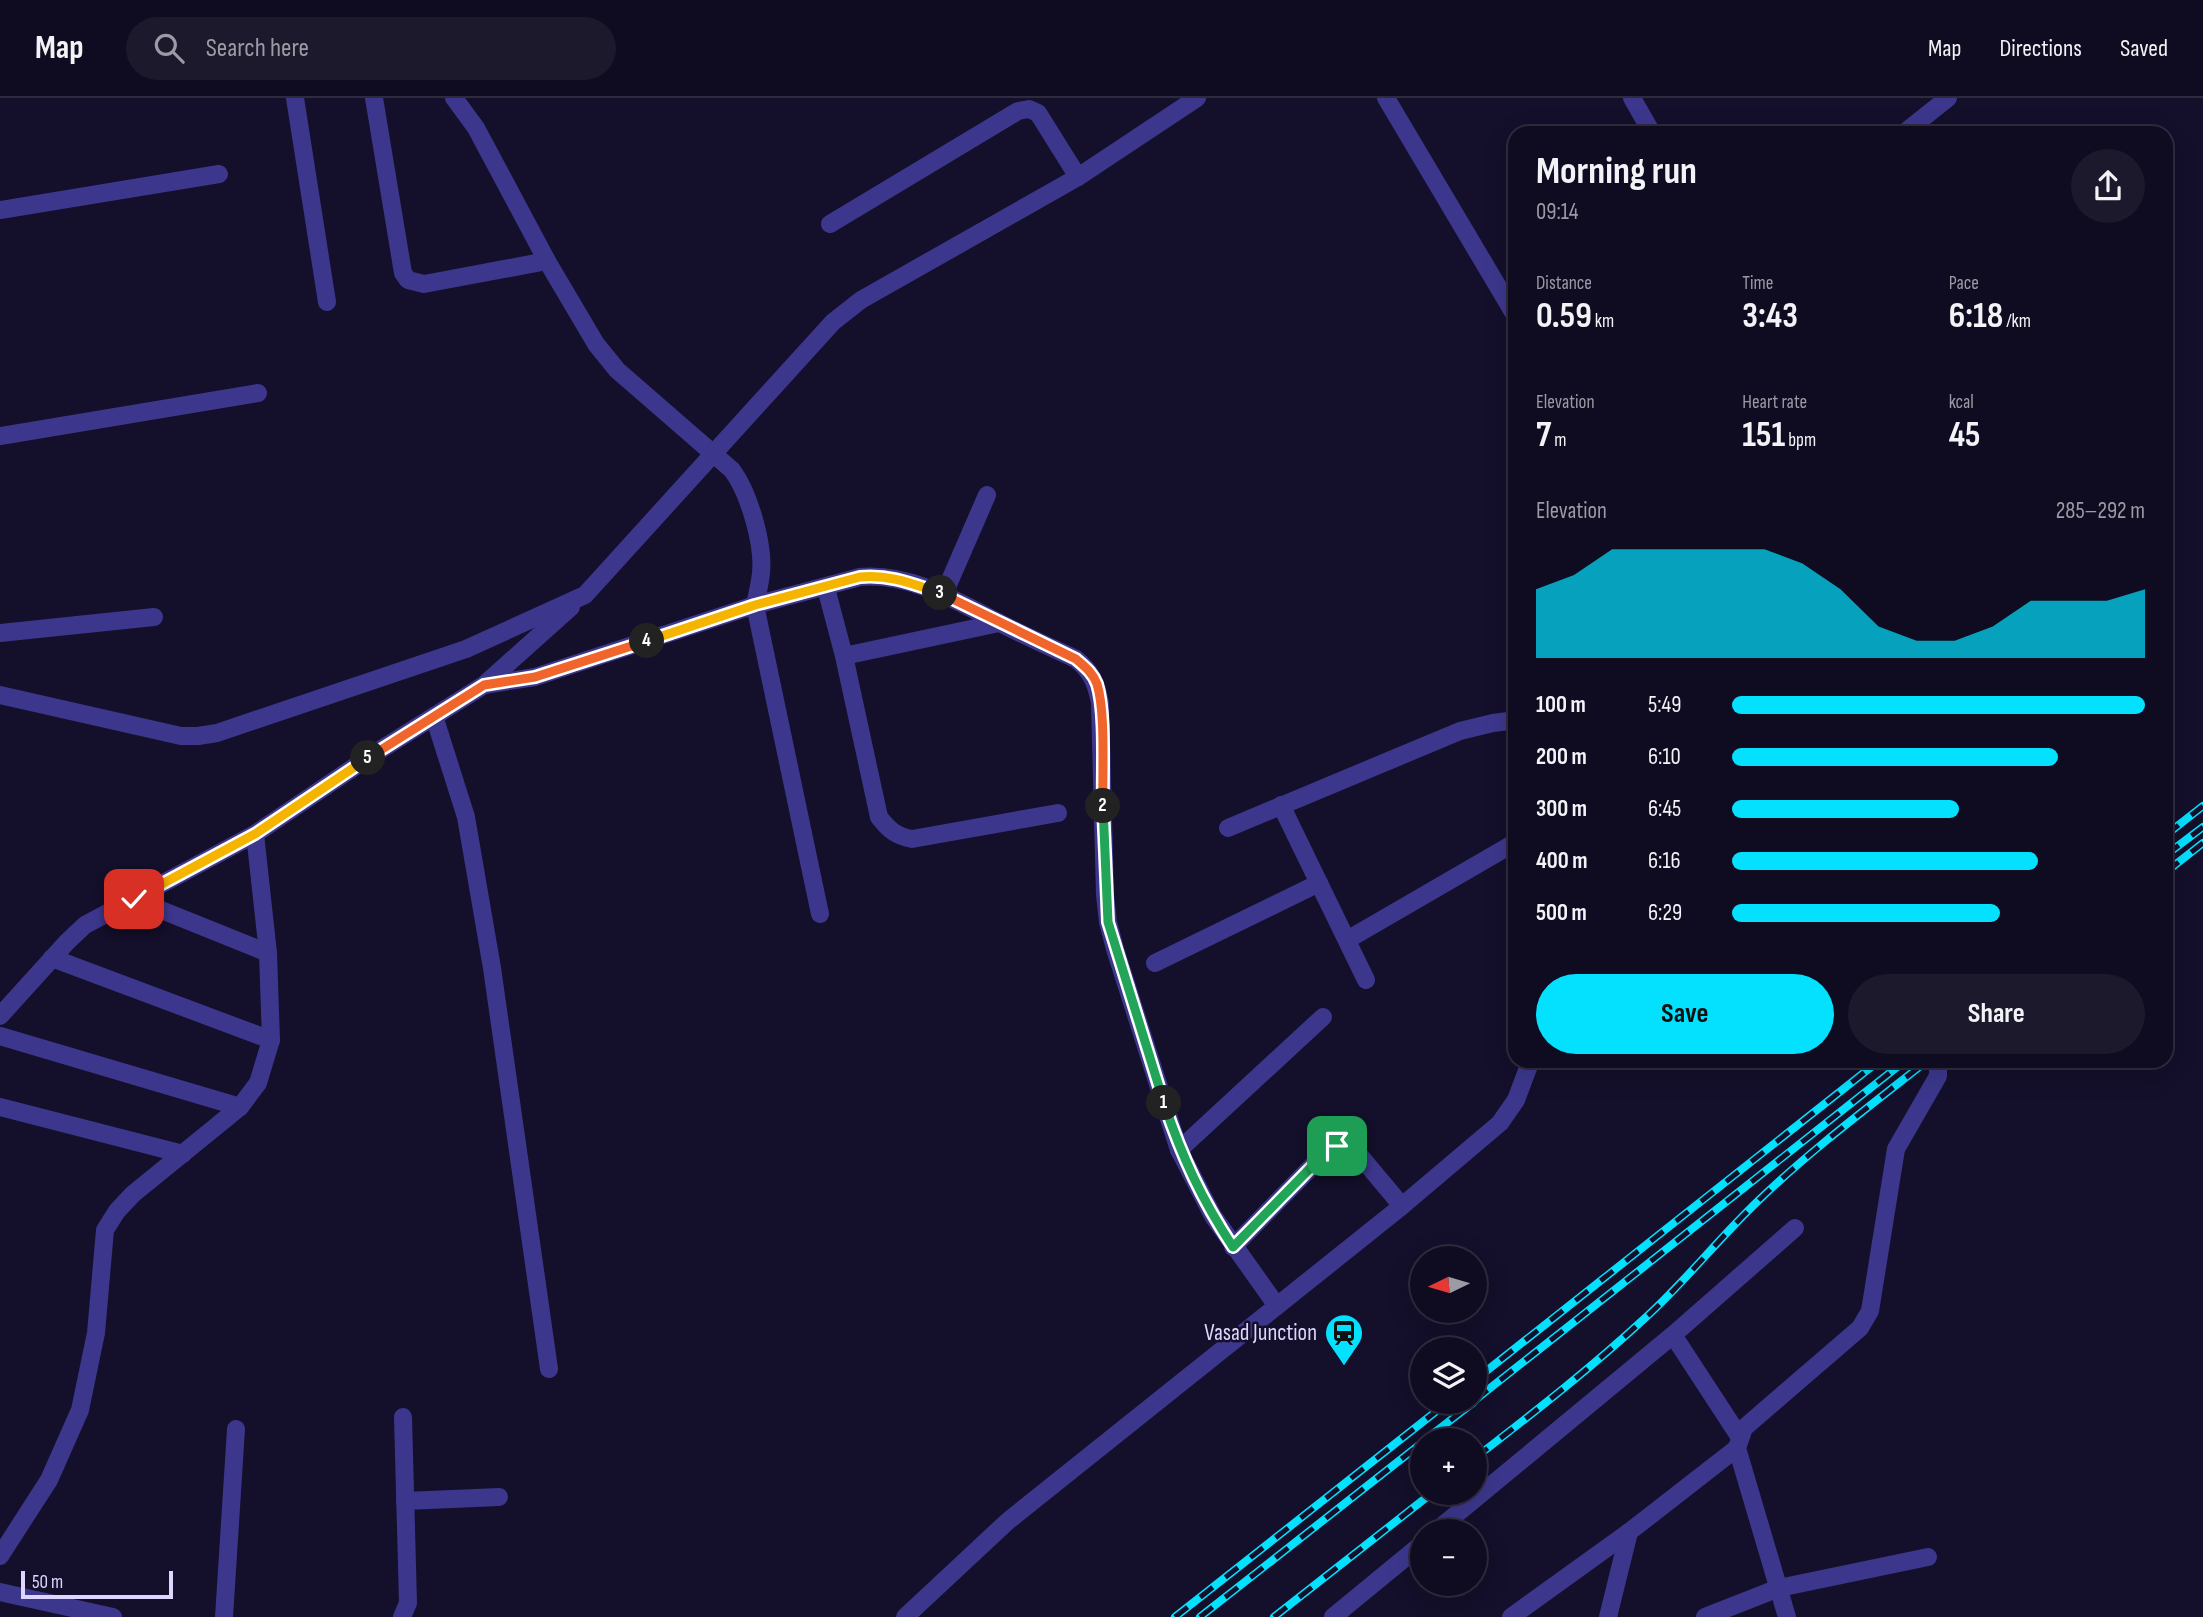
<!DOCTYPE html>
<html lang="en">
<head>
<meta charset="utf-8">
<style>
  :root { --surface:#0f0b20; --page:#1d192d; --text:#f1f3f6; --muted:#9b9ba5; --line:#2f2b3e; --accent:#03e1ff }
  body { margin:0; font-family:"Sofia Sans Condensed",sans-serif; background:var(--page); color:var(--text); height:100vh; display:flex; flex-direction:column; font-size:26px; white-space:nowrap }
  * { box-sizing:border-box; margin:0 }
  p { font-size:23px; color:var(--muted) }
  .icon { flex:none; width:38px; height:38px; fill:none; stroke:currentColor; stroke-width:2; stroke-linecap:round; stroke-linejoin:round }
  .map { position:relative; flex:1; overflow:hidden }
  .side { position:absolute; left:1508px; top:28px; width:665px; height:942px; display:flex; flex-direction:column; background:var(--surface); border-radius:21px; box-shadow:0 7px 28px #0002,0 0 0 2px var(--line) }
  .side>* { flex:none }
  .needle { width:46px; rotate:265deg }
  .controls { position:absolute; left:1410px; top:1148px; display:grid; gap:14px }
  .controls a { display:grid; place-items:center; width:77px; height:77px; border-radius:50%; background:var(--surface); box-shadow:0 7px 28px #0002,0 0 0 2px var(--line); font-size:35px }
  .scale { position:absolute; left:21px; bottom:18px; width:152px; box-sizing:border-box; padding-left:7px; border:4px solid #ddd7ff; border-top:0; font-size:19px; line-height:24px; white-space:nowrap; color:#ddd7ff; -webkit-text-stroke:5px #140f2a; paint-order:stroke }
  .pin { position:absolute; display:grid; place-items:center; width:60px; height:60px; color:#fff; margin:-30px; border-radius:14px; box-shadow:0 4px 10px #0006 }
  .km { position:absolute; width:35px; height:35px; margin:-18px; border-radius:50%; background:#222; color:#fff; font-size:19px; line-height:35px; text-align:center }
  .round { display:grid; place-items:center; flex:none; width:74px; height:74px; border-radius:37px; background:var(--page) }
  .head { display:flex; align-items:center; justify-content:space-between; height:119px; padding:0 28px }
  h1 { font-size:38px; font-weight:700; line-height:52px }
  .metrics { display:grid; grid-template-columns:repeat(3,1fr); gap:10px; height:119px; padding:7px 28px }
  .metrics div { display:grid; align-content:center }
  .metrics b { font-size:35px; font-weight:700 }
  .metrics small { font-size:19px; font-weight:400 }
  .metrics p { font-size:19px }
  .chart { height:196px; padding:14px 28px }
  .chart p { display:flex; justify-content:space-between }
  .chart svg { width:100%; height:126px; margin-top:7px; fill:var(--accent); opacity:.7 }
  .primary-button { display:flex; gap:14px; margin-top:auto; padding:14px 28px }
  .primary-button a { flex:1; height:80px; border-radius:42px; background:var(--accent); color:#111; font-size:28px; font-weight:700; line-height:80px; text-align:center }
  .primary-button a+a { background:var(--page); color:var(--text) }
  ul { padding:0 28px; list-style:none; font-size:23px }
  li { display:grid; grid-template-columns:112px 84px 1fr; align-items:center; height:52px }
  li i { height:18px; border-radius:9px; background:var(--accent) }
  header { display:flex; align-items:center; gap:42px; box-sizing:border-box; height:98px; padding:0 35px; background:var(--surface); border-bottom:2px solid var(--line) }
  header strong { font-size:33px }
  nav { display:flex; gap:38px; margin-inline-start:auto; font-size:24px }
  .search { width:490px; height:63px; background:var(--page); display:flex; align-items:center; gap:18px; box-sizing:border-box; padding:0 24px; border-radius:38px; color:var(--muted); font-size:26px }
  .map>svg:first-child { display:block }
</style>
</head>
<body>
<header>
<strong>Map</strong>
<div class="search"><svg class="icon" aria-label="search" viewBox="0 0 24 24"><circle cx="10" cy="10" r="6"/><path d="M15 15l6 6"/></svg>Search here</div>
<nav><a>Map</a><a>Directions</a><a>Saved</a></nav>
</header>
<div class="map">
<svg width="2203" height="1519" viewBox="0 0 2203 1519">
  <rect width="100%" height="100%" fill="#140f2a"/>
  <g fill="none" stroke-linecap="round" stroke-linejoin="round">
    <g stroke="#3c378c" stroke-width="18">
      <polyline points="295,0 327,204"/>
      <polyline points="374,0 403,175 408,182 424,186 547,163"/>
      <path d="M454,0l22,30 71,133 49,83 21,26 115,100c17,23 32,74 29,103 -1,11 -4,22 -6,32l65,309"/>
      <polyline points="1386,0 1516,219"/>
      <polyline points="1632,0 1652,35"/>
      <polyline points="1904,35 1948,0"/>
      <polyline points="0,112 219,76"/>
      <polyline points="830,126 1018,13 1029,11 1038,15 1078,79"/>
      <polyline points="0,338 258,295"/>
      <path d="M826,490l18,68 35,161c10,13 17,19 33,22l146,-26"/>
      <polyline points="944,496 987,397"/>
      <polyline points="0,535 154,519"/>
      <polyline points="844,558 999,525"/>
      <path d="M484,587l51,-8 220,-72 105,-28c50,-4 95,23 138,45 25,13 52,25 78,37 16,13 20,24 24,44l5,192 3,27 7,27 64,201 34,66 64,90"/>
      <polyline points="0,597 181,638 198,638 217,635 466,551 585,497 833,224 861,202 1078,79 1197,0"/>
      <polyline points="434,618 466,719 492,870 549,1271"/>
      <polyline points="1281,707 1366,882"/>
      <polyline points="1228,730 1460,633 1493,625 1516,622"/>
      <polyline points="134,801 268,855"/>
      <polyline points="1347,842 1516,744"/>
      <polyline points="52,860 271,942"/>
      <polyline points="1155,865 1319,785"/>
      <polyline points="0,918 67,844 85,827 255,736 369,659 484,587 571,509"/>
      <polyline points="0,938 240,1009"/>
      <polyline points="0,1009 183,1056"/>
      <polyline points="1179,1052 1323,919"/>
      <polyline points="1233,1149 1326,1054 1337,1048 1347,1047 1355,1052 1402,1108"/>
      <polyline points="1673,1237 1739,1338"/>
      <polyline points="405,1403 499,1399"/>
      <polyline points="1436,1433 1673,1237 1795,1130"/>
      <polyline points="0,1458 49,1382 80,1312 96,1235 105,1132 117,1113 133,1096 240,1009 258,985 271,942 268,855 255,736"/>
      <polyline points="0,1494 113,1519"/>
      <polyline points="224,1519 236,1331"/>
      <polyline points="402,1519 408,1505 403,1319"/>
      <polyline points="905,1519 1008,1423 1402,1108 1500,1025 1516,1002 1531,962"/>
      <polyline points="1333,1519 1423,1445"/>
      <polyline points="1511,1519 1629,1434 1737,1350"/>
      <polyline points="1608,1519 1629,1434"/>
      <polyline points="1705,1519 1779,1490 1928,1459"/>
      <polyline points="1787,1519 1737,1350 1744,1330 1860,1230 1870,1213 1896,1051 1938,978 1938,968"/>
    </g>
    <defs>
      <g id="rail">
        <polyline points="2166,737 2203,708"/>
        <polyline points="2166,757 2203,729"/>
        <polyline points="2166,774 2203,745"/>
        <polyline points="1475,1282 1880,962"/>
        <polyline points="1475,1302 1906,962"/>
        <polyline points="1425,1342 1474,1304"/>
        <path d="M1475,1360c58,-45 115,-89 169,-139 41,-37 75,-81 115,-119 53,-51 111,-94 169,-140"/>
        <polyline points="1175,1519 1448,1304"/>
        <polyline points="1200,1519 1423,1344"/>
        <polyline points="1274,1519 1432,1395"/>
      </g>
    </defs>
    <use href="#rail" stroke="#03e1ff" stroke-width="8"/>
    <use href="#rail" stroke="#140f2a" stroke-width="5" stroke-dasharray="16" stroke-linecap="butt"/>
  </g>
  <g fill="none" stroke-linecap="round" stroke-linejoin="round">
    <defs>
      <path id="split-1" d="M1164,1005c18,54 38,97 69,144l93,-95 11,-6"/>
      <polyline id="split-2" points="1103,708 1108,824 1164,1005"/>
      <path id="split-3" d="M940,495l136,66c9,8 17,14 21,25 9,29 5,89 6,122"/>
      <path id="split-4" d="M647,543l108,-36 105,-28c29,-3 53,7 80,16"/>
      <polyline id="split-5" points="368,660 484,587 535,579 647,543"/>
      <polyline id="split-6" points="134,801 255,736 368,660"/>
    </defs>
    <use href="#split-1" stroke="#fff" stroke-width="14"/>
    <use href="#split-2" stroke="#fff" stroke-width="14"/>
    <use href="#split-3" stroke="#fff" stroke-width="14"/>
    <use href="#split-4" stroke="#fff" stroke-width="14"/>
    <use href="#split-5" stroke="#fff" stroke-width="14"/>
    <use href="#split-6" stroke="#fff" stroke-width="14"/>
    <use href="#split-1" stroke="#22a559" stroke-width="9"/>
    <use href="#split-2" stroke="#22a559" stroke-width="9"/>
    <use href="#split-3" stroke="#f0652b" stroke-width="9"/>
    <use href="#split-4" stroke="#f5b400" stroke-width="9"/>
    <use href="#split-5" stroke="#f0652b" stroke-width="9"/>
    <use href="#split-6" stroke="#f5b400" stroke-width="9"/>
  </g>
  <defs>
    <symbol id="station-pin" viewBox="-11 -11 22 30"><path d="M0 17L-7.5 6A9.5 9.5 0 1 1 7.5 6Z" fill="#03e1ff" stroke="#140f2a"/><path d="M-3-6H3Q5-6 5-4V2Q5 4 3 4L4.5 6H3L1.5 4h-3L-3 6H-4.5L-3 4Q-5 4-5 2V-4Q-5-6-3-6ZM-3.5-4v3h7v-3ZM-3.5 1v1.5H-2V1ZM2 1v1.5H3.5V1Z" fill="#111"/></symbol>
  </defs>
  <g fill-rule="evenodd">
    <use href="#station-pin" x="1322" y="1213" width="44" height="60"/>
  </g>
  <g text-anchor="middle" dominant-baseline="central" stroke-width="5" stroke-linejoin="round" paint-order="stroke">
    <g font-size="23" fill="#ddd7ff" stroke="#140f2a" text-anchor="end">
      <text x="1317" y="1235">Vasad Junction</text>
    </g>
  </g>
</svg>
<div class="controls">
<a><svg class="needle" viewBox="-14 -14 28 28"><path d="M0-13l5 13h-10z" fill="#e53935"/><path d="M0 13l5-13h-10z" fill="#9b9ba5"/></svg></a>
<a><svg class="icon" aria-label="layers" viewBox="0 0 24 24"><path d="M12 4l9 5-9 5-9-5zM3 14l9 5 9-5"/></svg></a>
<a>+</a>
<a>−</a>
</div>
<div class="scale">50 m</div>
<div class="pin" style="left:1337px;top:1048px;background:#1e9e55"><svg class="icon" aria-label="arrive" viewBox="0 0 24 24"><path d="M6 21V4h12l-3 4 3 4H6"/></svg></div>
<div class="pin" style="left:134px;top:801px;background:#d93025"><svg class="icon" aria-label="check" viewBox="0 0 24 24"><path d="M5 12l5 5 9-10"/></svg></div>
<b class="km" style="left:1164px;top:1005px">1</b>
<b class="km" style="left:1103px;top:708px">2</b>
<b class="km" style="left:940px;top:495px">3</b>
<b class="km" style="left:647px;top:543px">4</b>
<b class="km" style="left:368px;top:660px">5</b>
<section class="side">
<div class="head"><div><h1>Morning run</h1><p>09:14</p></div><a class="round"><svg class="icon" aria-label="share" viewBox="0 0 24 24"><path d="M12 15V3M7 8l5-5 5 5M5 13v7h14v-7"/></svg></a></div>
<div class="metrics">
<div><p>Distance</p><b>0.59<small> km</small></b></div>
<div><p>Time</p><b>3:43</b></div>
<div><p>Pace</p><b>6:18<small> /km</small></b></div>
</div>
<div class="metrics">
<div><p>Elevation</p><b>7<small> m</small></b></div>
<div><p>Heart rate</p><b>151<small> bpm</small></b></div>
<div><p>kcal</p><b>45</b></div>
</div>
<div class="chart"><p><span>Elevation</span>285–292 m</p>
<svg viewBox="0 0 160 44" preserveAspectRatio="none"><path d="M0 44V20L10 15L20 6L30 6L40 6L50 6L60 6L70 11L80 20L90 33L100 38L110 38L120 33L130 24L140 24L150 24L160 20V44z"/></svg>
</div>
<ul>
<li><b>100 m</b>5:49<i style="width:100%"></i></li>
<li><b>200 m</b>6:10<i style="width:79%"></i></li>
<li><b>300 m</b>6:45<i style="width:55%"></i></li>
<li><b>400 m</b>6:16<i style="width:74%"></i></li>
<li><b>500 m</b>6:29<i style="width:65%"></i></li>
</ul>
<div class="primary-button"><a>Save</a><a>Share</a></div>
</section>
</div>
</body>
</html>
